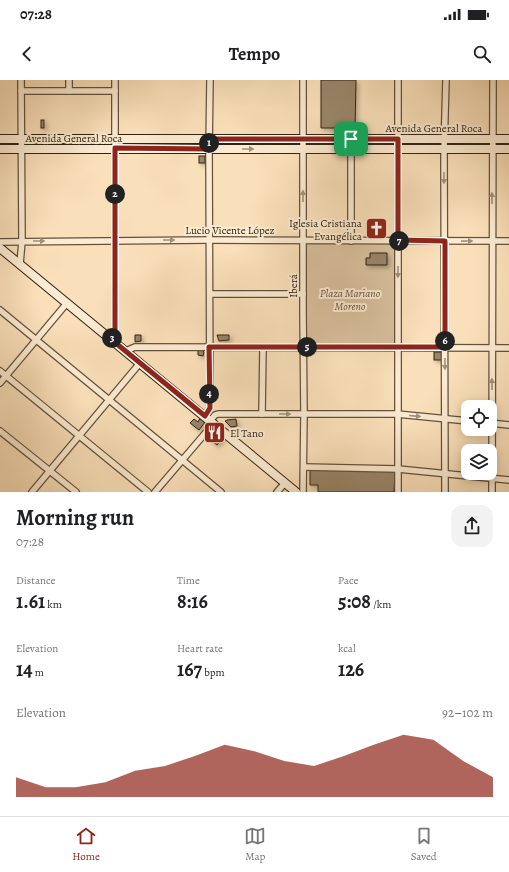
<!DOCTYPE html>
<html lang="en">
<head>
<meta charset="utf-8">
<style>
  :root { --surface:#fff; --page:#f2f2f2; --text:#202124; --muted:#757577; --line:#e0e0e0; --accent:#8f2418 }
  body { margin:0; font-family:Alegreya,serif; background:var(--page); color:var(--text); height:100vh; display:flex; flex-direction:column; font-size:15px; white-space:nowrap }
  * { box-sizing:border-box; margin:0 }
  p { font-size:13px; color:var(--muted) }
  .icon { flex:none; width:22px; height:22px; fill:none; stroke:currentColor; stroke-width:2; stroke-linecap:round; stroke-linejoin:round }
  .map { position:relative; height:412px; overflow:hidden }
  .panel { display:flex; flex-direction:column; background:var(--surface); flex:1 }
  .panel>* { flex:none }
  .buttons { position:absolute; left:461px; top:320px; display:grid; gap:8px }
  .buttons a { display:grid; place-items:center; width:36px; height:36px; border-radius:8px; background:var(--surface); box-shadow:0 2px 10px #0003; font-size:20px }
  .pin { position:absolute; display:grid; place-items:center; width:34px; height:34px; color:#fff; margin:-17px; border-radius:8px; box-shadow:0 2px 6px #0006 }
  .km { position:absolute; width:20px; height:20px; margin:-10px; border-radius:50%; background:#222; color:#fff; font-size:11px; line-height:20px; text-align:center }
  .round { display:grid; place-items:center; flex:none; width:42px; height:42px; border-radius:12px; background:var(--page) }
  .summary { display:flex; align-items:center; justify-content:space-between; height:68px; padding:0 16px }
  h1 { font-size:22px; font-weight:700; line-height:30px }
  .metrics { display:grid; grid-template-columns:repeat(3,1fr); gap:6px; height:68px; padding:4px 16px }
  .metrics div { display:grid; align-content:center }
  .metrics b { font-size:20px; font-weight:700 }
  .metrics small { font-size:11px; font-weight:400 }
  .metrics p { font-size:11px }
  .chart { height:112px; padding:8px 16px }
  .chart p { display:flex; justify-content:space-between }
  .chart svg { width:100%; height:72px; margin-top:4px; fill:var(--accent); opacity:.7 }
  .status { display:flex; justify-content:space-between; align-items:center; height:28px; padding:0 20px; background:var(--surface); direction:ltr }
  .status svg { height:11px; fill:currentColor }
  header { display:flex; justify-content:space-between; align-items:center; height:52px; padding:0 16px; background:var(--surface); font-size:18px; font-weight:700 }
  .menu { display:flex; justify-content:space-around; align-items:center; height:56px; border-top:1px solid var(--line); background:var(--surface); font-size:11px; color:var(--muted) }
  .menu a { display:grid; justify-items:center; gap:2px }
  .menu .selected { color:var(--accent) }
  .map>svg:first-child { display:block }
</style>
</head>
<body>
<div class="status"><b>07:28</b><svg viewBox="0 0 49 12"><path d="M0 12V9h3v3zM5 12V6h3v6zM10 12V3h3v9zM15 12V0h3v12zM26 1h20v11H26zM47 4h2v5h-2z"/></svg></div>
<header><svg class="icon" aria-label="back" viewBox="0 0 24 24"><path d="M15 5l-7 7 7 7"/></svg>Tempo<svg class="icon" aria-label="search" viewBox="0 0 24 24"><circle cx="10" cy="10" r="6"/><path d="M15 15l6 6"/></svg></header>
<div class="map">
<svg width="509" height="412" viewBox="0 0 509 412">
  <defs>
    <filter id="shadow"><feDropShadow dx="2.5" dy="2.5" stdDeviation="2" flood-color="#0004"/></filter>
  </defs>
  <rect width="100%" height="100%" fill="#fae0ba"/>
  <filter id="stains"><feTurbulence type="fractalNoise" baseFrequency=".005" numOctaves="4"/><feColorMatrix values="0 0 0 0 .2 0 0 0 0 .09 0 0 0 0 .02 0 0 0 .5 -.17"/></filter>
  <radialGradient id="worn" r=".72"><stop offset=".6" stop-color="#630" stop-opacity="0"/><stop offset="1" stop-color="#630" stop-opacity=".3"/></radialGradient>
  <polygon fill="#d8c09d" stroke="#847157" points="398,160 398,268 303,267 303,161"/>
  <g fill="#998569" stroke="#302211" filter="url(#shadow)">
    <polygon points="321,0 356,0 355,48 321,48"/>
    <rect x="41" y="40" width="3" height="8"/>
    <rect x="199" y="76" width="6" height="7"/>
    <polygon points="370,173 387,173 387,185 366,185 366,178 370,178"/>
    <polygon points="135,255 141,255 141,261 135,262"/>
    <polygon points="217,255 229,255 229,260 219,261"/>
    <polygon points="198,270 202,270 204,272 203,276 198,275"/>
    <rect x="434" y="272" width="8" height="8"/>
    <polygon points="200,338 205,342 199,350 190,343 194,339 198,342"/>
    <polygon points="236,339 237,346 231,347 225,341 227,340"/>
    <polygon points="213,352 216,352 223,358 217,365 208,358"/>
    <polygon points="310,389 395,391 394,412 318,412 318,405 310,405"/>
  </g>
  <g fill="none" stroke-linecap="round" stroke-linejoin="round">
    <defs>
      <g id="minor">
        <polyline points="69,0 69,11"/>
        <polyline points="398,0 398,412"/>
        <polyline points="21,11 115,11"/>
        <polyline points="351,161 351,69"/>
        <polyline points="0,162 209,160 509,161"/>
        <polyline points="20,184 22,161 21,0"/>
        <polyline points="210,214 303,214"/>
        <polyline points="0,230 221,412"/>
        <polyline points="112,260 115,250 115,0"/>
        <polyline points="126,271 135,267 509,268"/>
        <polyline points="0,291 148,412"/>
        <polyline points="0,303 67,223"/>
        <polyline points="262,334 263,267"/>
        <polyline points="205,336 210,328 209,69 210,0"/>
        <polyline points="210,341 215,335 218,334 397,334 468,341"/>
        <polyline points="490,343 509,345"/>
        <polyline points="0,351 76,412"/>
        <polyline points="304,387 398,389 509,400"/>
        <polyline points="32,412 140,283"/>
        <polyline points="155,412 214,343"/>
        <polyline points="277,412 285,403"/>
        <polyline points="303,412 304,334 303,233 303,0"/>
        <polyline points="445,412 444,70 446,0"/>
        <polyline points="492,412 493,0"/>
      </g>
      <g id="secondary">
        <polyline points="0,59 509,59"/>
        <polyline points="0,69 509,69"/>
        <polyline points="0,168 296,412"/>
      </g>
    </defs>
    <use href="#minor" stroke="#62523b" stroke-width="8"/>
    <use href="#secondary" stroke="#302211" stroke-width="10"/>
    <use href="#minor" stroke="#fcebd2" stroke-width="5.5"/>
    <use href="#secondary" stroke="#fcebd2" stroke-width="8"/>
  </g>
  <defs><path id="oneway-solid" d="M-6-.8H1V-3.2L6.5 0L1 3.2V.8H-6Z"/></defs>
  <g fill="#a0917b">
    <use href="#oneway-solid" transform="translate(248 69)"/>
    <use href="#oneway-solid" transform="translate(444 98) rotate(90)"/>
    <use href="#oneway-solid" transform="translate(303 116) rotate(-90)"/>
    <use href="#oneway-solid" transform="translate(492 118) rotate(-90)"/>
    <use href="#oneway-solid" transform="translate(169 160)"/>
    <use href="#oneway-solid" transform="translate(39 161)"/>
    <use href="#oneway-solid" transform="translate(467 161) rotate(-1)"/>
    <use href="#oneway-solid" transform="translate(398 192) rotate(91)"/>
    <use href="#oneway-solid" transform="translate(445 284) rotate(90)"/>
    <use href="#oneway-solid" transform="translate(492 304) rotate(-91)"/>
    <use href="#oneway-solid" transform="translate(285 334)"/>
    <use href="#oneway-solid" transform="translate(415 336) rotate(5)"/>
  </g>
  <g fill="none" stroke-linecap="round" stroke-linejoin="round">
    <defs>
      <polygon id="route" points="209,59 398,59 398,160 445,161 445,267 209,267 210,328 205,336 112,260 115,250 115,68 209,69"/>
    </defs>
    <use href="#route" stroke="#fff" stroke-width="8"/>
    <use href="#route" stroke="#8f2418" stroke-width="5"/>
  </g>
  <defs>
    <symbol id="church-square" viewBox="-11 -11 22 22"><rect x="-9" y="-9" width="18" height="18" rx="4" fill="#8f2418" stroke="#fcebd2"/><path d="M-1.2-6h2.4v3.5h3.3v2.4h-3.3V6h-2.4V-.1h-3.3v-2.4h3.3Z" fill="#fff"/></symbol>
    <symbol id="restaurant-square" viewBox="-11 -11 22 22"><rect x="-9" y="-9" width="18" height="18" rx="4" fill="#8f2418" stroke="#fcebd2"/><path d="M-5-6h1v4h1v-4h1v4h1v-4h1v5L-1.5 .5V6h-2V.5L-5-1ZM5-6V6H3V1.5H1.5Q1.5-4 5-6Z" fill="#fff"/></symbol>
  </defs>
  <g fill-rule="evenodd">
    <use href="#church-square" x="364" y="136" width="25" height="25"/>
    <use href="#restaurant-square" x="202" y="340" width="25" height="25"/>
  </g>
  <g text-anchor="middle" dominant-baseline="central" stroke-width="4" stroke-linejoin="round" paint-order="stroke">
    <g font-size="11" fill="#302211" stroke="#fcebd2">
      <text x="434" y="48">Avenida General Roca</text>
      <text x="74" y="58">Avenida General Roca</text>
      <text x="230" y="150">Lucio Vicente López</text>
      <text transform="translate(293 206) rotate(-90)">Iberá</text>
    </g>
    <g font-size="11" fill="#302211" stroke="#fcebd2" text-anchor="end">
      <text x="362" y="143">Iglesia Cristiana<tspan x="362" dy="13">Evangélica</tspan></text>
      <text x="230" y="353" text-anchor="start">El Tano</text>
    </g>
    <g font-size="11" font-style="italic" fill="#62513b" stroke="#fcebd2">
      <text x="350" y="213">Plaza Mariano<tspan x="350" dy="13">Moreno</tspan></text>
    </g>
  </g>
  <rect width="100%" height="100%" filter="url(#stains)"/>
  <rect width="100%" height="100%" fill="url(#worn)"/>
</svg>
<div class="buttons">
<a><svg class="icon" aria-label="locate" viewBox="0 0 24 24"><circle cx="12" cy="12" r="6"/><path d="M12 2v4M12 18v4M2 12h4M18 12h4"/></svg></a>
<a><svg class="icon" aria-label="layers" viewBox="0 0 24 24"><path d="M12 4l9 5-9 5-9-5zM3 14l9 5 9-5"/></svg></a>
</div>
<div class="pin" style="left:351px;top:59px;background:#1e9e55"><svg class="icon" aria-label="arrive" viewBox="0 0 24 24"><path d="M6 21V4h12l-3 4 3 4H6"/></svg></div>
<b class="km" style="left:209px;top:63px">1</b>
<b class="km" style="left:115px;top:114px">2</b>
<b class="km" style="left:112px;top:258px">3</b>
<b class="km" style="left:209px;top:314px">4</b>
<b class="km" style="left:307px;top:267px">5</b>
<b class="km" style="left:445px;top:261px">6</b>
<b class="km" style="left:399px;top:161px">7</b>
</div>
<section class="panel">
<div class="summary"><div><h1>Morning run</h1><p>07:28</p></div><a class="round"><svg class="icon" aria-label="share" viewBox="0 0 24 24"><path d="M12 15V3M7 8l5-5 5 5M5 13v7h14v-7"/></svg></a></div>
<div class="metrics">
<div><p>Distance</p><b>1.61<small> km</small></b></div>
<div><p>Time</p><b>8:16</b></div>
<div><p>Pace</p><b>5:08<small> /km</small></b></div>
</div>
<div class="metrics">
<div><p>Elevation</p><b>14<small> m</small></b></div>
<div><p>Heart rate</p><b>167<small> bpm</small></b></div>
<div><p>kcal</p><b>126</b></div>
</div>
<div class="chart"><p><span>Elevation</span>92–102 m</p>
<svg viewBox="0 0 160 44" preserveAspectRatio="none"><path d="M0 44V32L10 38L20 38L30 35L40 28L50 25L60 19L70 12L80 16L90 22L100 25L110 19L120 12L130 6L140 9L150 22L160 32V44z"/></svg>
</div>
</section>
<nav class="menu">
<a class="selected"><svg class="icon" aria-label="home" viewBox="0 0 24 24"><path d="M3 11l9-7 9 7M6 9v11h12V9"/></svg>Home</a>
<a><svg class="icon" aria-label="map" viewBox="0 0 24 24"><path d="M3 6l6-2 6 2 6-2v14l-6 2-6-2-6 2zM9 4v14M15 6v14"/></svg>Map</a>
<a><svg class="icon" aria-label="saved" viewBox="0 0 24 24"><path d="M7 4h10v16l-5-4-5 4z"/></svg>Saved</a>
</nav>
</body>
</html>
